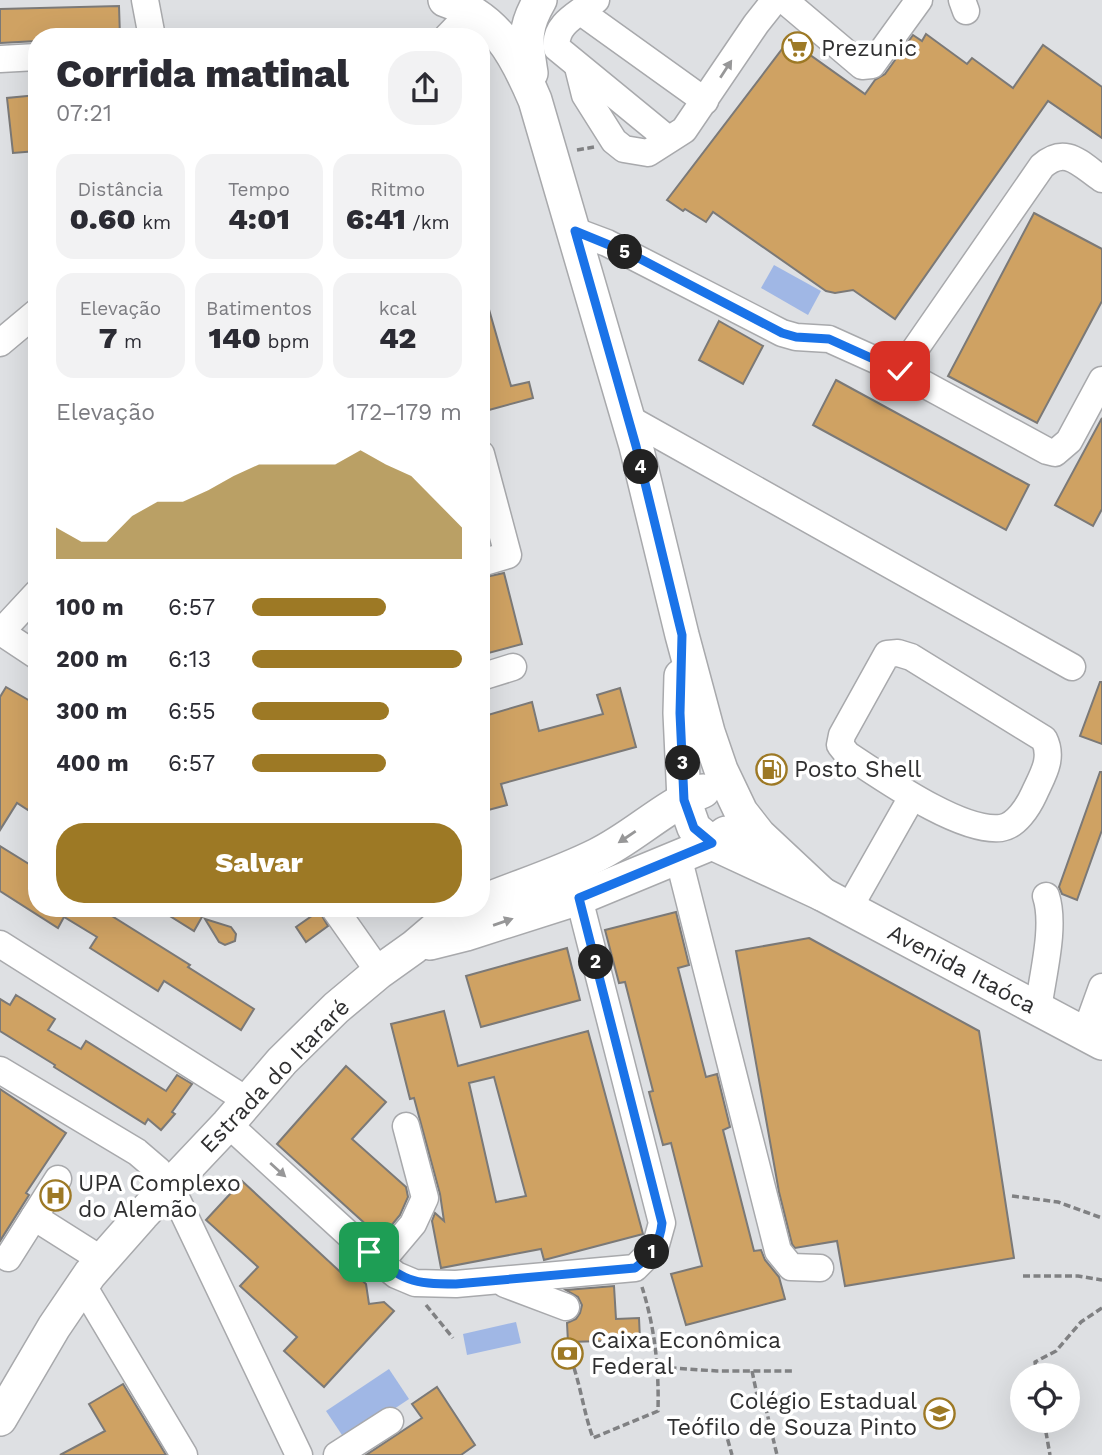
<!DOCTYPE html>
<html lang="pt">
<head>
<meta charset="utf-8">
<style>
  :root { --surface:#fff; --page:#f2f2f3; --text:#2b2b33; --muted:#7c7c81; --accent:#9d7925 }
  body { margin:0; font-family:"Work Sans",sans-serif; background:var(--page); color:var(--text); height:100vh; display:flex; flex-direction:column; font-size:26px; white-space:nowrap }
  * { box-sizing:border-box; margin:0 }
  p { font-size:23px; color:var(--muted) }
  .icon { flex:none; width:38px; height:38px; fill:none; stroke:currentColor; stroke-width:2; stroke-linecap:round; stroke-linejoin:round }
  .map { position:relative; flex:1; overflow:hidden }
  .sheet { position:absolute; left:28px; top:28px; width:462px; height:889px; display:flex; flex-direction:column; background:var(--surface); border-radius:28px; box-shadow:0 7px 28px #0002 }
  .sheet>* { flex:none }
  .controls { position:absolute; left:1010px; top:1363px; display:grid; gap:14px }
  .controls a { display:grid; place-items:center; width:70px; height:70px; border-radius:50%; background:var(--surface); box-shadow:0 7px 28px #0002; font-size:35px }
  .pin { position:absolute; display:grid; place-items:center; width:60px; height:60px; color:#fff; margin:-30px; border-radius:14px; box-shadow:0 4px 10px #0006 }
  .km { position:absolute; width:35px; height:35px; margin:-18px; border-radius:50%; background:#222; color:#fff; font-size:19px; line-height:35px; text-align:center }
  .round { display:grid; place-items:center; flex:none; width:74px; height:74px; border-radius:28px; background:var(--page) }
  .overview { display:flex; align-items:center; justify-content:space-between; height:119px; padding:0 28px }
  h1 { font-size:38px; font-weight:800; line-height:52px }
  .stats { display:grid; grid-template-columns:repeat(3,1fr); gap:10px; height:119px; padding:7px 28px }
  .stats div { display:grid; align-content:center; border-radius:18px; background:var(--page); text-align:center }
  .stats b { font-size:30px; font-weight:800 }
  .stats small { font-size:19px; font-weight:400 }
  .stats p { font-size:19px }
  .chart { height:196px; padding:14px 28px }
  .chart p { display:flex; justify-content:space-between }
  .chart svg { width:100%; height:126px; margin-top:7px; fill:var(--accent); opacity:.7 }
  .button { display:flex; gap:14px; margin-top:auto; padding:14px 28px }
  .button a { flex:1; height:80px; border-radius:28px; background:var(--accent); color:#fff; font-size:28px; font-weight:800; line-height:80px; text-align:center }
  ul { padding:0 28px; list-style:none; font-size:23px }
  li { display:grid; grid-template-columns:112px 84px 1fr; align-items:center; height:52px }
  li i { height:18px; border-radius:9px; background:var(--accent) }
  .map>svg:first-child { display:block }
</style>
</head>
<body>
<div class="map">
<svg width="1102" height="1455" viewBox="0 0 1102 1455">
  <rect width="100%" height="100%" fill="#dee0e3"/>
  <g fill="#a0b7e5">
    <polygon points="774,265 821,291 808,315 761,288"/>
    <polygon points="516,1322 521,1343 467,1355 463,1334"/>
    <polygon points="389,1369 409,1399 346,1441 326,1411"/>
  </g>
  <g fill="#cfa263" stroke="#7b7977" stroke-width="2" fill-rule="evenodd">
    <polygon points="119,6 120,37 37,37 37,41 0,43 0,9"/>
    <polygon points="926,34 967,64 972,58 1013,88 1043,45 1102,87 1102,138 1048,101 895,319 853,290 835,293 826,291 713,212 706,222 685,209 683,211 667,200 789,40 865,94 875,80 885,74 913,35 922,41"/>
    <polygon points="37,95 37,151 13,153 7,98"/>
    <polygon points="1034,213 1102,249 1102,301 1037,423 948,376"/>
    <polygon points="486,299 511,386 529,382 533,398 489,410 481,381 481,300"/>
    <polygon points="719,321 763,346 743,384 699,360"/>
    <polygon points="836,380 1029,485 1006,530 813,425"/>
    <polygon points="1102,418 1102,509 1093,526 1055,505"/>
    <polygon points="504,573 522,644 481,655 481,578"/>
    <polygon points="1100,682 1102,682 1102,744 1080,736"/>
    <polygon points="6,687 37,705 37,794 28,810 17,803 0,830 0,697"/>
    <polygon points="620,688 636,747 501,784 507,805 481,812 481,717 532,702 539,731 603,714 597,695"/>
    <polygon points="1100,772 1102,772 1102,830 1077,900 1062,894 1059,887"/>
    <polygon points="0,846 37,869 37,908 99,908 190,965 188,967 254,1009 241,1030 164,981 158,991 90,948 97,937 64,917 58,928 0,891"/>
    <polygon points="157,908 207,908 194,931"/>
    <polygon points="319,911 328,926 306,942 296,927"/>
    <polygon points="676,912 689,965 678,968 706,1077 717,1074 730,1127 723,1130 754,1251 761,1250 765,1260 779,1277 785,1299 686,1325 671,1274 702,1266 671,1143 663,1145 649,1092 653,1091 625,982 619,983 605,930"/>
    <polygon points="205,919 231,927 236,934 235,941 225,945 219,942"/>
    <polygon points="809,938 979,1031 1014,1258 845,1286 837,1241 795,1248 792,1244 779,1192 736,951"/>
    <polygon points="567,948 580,1000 481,1027 466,976"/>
    <polygon points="16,995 55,1019 48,1030 81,1049 86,1041 166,1091 177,1075 192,1084 172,1112 175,1114 161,1130 148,1119 145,1124 54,1067 55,1065 0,1031 0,999 10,1005"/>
    <path d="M444,1011l14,55 130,-35 55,203 -99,26 -3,-11 -100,19 -9,-47 3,-8 9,8 -4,-27 -26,-96 -4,1 -19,-75zM494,1077l32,119 -30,6 -27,-119z"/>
    <polygon points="346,1066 386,1102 352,1139 406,1187 408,1197 400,1215 381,1238 277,1144"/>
    <polygon points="0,1089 66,1133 26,1193 29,1195 0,1241"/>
    <polygon points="242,1181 349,1280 355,1274 366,1284 369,1304 384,1302 394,1311 324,1387 284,1351 297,1337 240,1286 258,1267 206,1220"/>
    <polygon points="614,1286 616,1319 639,1318 640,1340 568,1342 567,1323 576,1319 580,1313 582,1305 578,1297 566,1290"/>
    <polygon points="123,1384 166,1455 60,1455 105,1431 89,1404"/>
    <polygon points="437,1387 475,1445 461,1455 366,1455 422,1418 412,1404"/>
  </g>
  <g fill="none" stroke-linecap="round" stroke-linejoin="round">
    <defs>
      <g id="minor">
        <polyline points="145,0 152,37"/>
        <path d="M596,0c-16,13 -43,24 -39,48l111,91"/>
        <polyline points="784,0 862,66 872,65 919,0"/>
        <polyline points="962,0 966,11"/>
        <polyline points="581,12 705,101"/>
        <polyline points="447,37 471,12"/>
        <polyline points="0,59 37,57"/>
        <polyline points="578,67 585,95 614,141 624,149 648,153 684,130 756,24 775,0"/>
        <polyline points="575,231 607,243 782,333 796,337 829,339 900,371 1047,451 1055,453 1069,441 1102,380"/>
        <polyline points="0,343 37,312"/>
        <path d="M900,371l142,-205c24,-21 38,-2 60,13"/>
        <polyline points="628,418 1072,667"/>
        <polyline points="481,454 508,555 481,563"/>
        <polyline points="1,632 37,656"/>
        <polyline points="0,633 37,593"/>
        <path d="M898,653l13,4 133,82c10,20 -2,37 -10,55 -6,13 -18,32 -33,34 -41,5 -119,-51 -153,-73l-8,-10 2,-10 45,-81z"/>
        <polyline points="481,677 513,667"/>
        <polyline points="678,856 778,1251 791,1267 820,1268"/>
        <polyline points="334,908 379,972"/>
        <polyline points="849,908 912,797"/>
        <polyline points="0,944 248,1101"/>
        <path d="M1038,1010c4,-33 18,-83 8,-114"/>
        <polyline points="1085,1034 1102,987"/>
        <polyline points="0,1070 137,1152 158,1170 170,1185 299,1455"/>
        <polyline points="228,1124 369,1253 396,1275 415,1283 456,1284 635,1268 655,1248 662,1223 579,898"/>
        <polyline points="34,1217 102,1260"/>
        <polyline points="8,1258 58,1179"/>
        <polyline points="381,1262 413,1224 425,1198 406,1126"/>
        <polyline points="82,1284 184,1455"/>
        <polyline points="505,1284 566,1307"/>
        <polyline points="337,1455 390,1421"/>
      </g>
      <g id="major">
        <path d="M445,0c52,18 70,53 90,100l101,346 46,189 26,97 13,38 20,42 18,23 63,59"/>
        <path d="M531,73c-5,-32 -8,-44 9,-73"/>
        <polyline points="681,676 680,713 684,800 694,828 712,843 822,894 1102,1043"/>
        <path d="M481,902c39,-16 78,-28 116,-47 37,-18 67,-49 106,-64"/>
        <polyline points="430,943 466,934 579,898 712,843 726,833"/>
        <polyline points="0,1419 54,1327 90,1274 142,1215 228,1124 282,1061 336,1008 379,972 414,947 441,924 469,908"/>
      </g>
    </defs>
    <use href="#minor" stroke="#a8a9ac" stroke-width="29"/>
    <use href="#major" stroke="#a8a9ac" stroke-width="36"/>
    <g stroke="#808183" stroke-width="3.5" stroke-dasharray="7 3.5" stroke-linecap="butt">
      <polyline points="577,150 594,147"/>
      <polyline points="1012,1196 1058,1202 1102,1218"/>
      <polyline points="1023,1276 1078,1276 1102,1280"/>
      <polyline points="426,1305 453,1338"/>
      <path d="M564,1351l4,1c12,27 15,59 25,86l65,-27c1,-43 -3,-83 -16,-124"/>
      <polyline points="659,1367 717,1371 795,1371"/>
      <polyline points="752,1371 760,1409 766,1409 777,1455"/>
      <polyline points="1037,1376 1035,1362 1056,1351 1081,1322 1102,1308"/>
      <polyline points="722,1419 732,1455"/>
      <polyline points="1044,1421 1050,1455"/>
    </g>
    <use href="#minor" stroke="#fff" stroke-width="26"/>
    <use href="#major" stroke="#fff" stroke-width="33"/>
  </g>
  <defs><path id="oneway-solid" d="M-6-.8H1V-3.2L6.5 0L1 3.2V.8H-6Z" transform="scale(1.75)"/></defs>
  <g fill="#979798">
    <use href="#oneway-solid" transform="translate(726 69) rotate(-57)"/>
    <use href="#oneway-solid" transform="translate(627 837) rotate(146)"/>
    <use href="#oneway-solid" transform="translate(503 922) rotate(-19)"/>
    <use href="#oneway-solid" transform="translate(278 1170) rotate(42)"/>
  </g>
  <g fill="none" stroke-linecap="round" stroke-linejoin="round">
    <defs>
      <path id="route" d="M369,1252c35,29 42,32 87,32l179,-16c16,-12 25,-25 27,-45l-83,-325 133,-55 -18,-15 -10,-28 -4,-87 2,-78 -46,-189 -61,-215 56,23 151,79 14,4 33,2 71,32"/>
    </defs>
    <use href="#route" stroke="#fff" stroke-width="14"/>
    <use href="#route" stroke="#1a73e8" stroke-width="9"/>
  </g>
  <defs>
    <symbol id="supermarket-ring" viewBox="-11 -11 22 22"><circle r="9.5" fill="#fff" stroke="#9d7925" stroke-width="1.5"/><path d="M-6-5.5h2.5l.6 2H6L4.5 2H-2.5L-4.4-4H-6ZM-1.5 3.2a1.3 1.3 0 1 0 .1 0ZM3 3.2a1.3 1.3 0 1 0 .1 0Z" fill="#9d7925"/></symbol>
    <symbol id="fuel-ring" viewBox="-11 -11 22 22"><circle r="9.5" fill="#fff" stroke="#9d7925" stroke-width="1.5"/><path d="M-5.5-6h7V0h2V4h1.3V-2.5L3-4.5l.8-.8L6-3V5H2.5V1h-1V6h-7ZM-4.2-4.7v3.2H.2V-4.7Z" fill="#9d7925"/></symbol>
    <symbol id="hospital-ring" viewBox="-11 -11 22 22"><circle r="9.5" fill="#fff" stroke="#9d7925" stroke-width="1.5"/><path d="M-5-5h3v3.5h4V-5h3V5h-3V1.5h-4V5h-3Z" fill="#9d7925"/></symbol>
    <symbol id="bank-ring" viewBox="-11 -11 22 22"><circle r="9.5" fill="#fff" stroke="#9d7925" stroke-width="1.5"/><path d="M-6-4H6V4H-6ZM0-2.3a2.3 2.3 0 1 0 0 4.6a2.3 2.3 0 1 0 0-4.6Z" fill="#9d7925"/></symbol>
    <symbol id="school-ring" viewBox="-11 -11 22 22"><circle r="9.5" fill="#fff" stroke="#9d7925" stroke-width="1.5"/><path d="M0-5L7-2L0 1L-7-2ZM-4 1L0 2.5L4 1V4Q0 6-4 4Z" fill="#9d7925"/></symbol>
  </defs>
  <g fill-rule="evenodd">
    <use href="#supermarket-ring" x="780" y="30" width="35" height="35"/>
    <use href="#fuel-ring" x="754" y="752" width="35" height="35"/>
    <use href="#hospital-ring" x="38" y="1178" width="35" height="35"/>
    <use href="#bank-ring" x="550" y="1336" width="35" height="35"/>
    <use href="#school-ring" x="922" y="1396" width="35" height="35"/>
  </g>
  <g text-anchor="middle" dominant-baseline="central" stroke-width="7" stroke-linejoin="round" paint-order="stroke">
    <g font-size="23" fill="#2f2f30" stroke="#fff" text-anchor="start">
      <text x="821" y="48">Prezunic</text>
      <text x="794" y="769">Posto Shell</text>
      <text x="78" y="1183">UPA Complexo<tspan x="78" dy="26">do Alemão</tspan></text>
      <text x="591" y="1340">Caixa Econômica<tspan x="591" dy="26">Federal</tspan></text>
      <text x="917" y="1401" text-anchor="end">Colégio Estadual<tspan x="917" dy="26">Teófilo de Souza Pinto</tspan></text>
    </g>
    <g font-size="23" fill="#2f2f30" stroke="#fff">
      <text transform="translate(962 969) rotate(28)">Avenida Itaóca</text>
      <text transform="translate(275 1076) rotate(-46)">Estrada do Itararé</text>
    </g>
  </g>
</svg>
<div class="controls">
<a><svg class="icon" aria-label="locate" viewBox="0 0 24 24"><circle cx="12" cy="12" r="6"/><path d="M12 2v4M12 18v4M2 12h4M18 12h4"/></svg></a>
</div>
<div class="pin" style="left:369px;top:1252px;background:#1e9e55"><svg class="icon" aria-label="arrive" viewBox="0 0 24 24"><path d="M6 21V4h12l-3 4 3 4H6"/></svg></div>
<div class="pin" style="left:900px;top:371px;background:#d93025"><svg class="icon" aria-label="check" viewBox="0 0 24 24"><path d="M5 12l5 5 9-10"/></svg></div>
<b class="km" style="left:652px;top:1252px">1</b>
<b class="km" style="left:596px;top:962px">2</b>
<b class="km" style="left:683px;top:763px">3</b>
<b class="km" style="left:641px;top:467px">4</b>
<b class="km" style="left:625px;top:252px">5</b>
<section class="sheet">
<div class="overview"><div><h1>Corrida matinal</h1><p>07:21</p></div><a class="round"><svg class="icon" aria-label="share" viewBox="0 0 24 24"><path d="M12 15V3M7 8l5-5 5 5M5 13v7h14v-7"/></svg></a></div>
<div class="stats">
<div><p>Distância</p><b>0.60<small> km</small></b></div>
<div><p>Tempo</p><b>4:01</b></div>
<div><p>Ritmo</p><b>6:41<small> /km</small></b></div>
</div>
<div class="stats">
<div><p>Elevação</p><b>7<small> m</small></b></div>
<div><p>Batimentos</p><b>140<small> bpm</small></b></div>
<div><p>kcal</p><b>42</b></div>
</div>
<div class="chart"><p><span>Elevação</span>172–179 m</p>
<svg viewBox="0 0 160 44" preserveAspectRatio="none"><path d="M0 44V33L10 38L20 38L30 29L40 24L50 24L60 20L70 15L80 11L90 11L100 11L110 11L120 6L130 11L140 15L150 24L160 33V44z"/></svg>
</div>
<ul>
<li><b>100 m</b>6:57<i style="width:64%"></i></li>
<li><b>200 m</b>6:13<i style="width:100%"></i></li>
<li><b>300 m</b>6:55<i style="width:65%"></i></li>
<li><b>400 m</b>6:57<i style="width:64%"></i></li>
</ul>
<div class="button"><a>Salvar</a></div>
</section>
</div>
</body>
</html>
